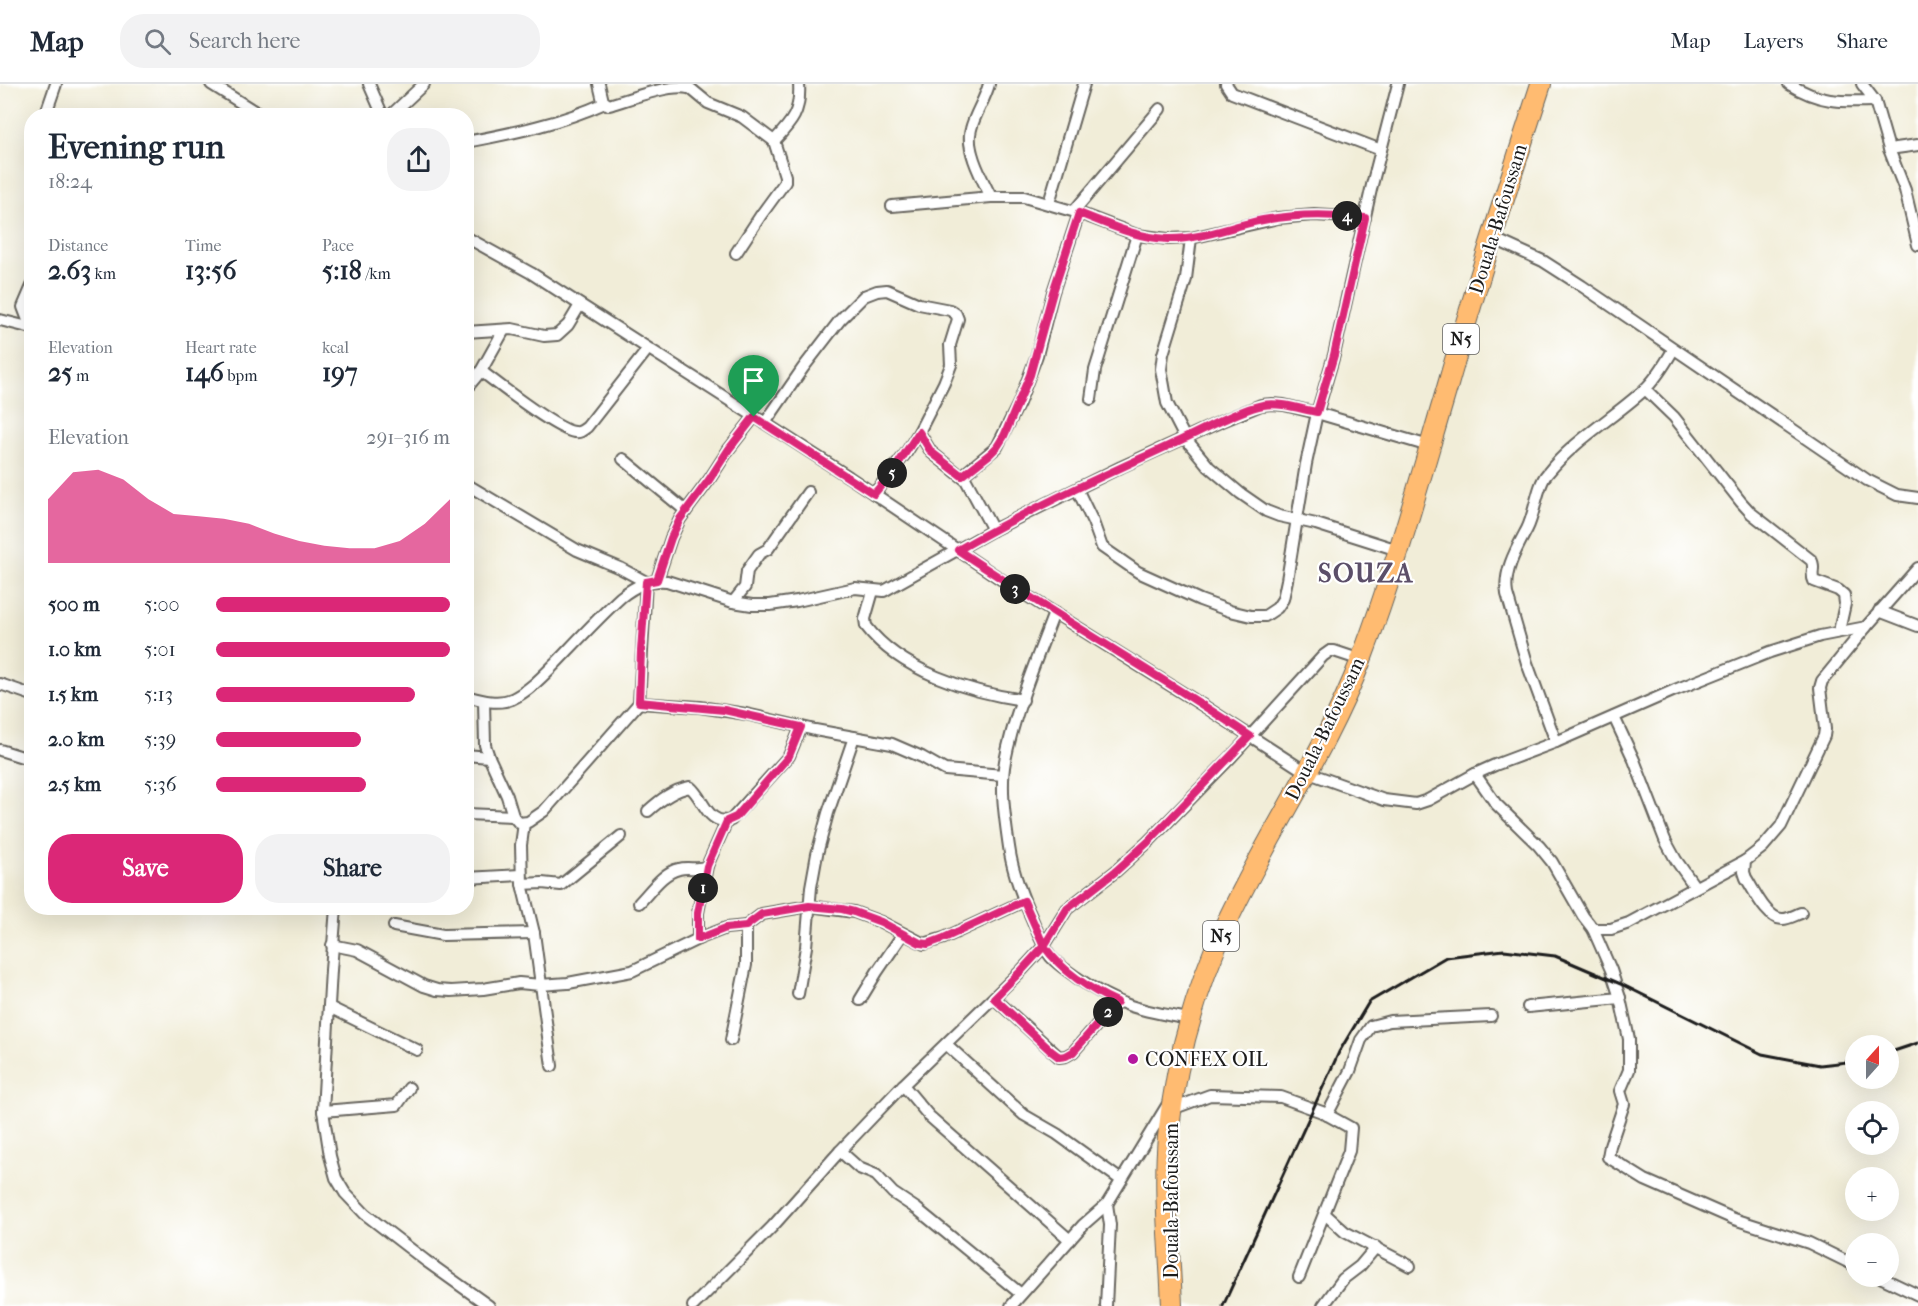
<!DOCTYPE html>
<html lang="en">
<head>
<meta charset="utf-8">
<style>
  :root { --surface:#fff; --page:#f2f2f3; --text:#1f2937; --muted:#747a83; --line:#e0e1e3; --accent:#db2777 }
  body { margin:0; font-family:"IM FELL French Canon",serif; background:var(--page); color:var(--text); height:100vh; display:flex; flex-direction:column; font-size:22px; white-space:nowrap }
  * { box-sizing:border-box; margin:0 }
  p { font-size:20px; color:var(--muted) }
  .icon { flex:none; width:33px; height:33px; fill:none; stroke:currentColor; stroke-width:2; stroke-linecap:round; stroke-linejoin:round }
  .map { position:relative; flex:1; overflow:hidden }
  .details { position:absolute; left:24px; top:24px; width:450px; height:807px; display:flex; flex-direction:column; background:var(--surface); border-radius:24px; box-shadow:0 6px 24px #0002 }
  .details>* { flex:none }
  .needle { width:39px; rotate:21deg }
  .fabs { position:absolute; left:1845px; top:951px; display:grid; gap:12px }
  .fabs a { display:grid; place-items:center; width:54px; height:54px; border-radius:50%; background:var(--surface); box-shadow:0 6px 24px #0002; font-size:30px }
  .pin { position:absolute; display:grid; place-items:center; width:51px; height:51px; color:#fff; margin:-62px -26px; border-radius:50% 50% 50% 0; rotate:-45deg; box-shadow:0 0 6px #0007 }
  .pin .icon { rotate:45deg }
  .km { position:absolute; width:30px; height:30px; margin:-15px; border-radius:50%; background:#222; color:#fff; font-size:16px; line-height:30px; text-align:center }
  .round { display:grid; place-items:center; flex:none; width:63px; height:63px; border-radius:24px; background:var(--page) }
  .head { display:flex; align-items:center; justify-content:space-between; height:102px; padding:0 24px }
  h1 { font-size:33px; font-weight:700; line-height:45px }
  .figures { display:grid; grid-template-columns:repeat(3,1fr); gap:9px; height:102px; padding:6px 24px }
  .figures div { display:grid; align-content:center }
  .figures b { font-size:26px; font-weight:700 }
  .figures small { font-size:16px; font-weight:400 }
  .figures p { font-size:16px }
  .chart { height:168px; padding:12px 24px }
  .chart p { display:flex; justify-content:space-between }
  .chart svg { width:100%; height:108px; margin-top:6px; fill:var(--accent); opacity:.7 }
  .primary-button { display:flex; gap:12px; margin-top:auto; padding:12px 24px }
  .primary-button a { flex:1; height:69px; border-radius:24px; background:var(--accent); color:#fff; font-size:24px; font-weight:700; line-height:69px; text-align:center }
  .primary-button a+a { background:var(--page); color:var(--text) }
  ul { padding:0 24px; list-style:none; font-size:20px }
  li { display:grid; grid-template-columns:96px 72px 1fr; align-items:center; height:45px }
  li i { height:15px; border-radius:8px; background:var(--accent) }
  header { display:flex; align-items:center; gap:36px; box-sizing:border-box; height:84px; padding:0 30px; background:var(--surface); border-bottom:2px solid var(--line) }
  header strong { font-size:28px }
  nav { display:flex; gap:33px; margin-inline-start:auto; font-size:21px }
  .search { width:420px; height:54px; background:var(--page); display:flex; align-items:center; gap:15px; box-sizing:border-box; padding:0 21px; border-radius:24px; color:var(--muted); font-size:22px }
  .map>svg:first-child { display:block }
</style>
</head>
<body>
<header>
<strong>Map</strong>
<div class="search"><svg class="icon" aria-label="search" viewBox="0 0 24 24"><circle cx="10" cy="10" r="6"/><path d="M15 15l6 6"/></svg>Search here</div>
<nav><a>Map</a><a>Layers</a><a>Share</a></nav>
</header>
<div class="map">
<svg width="1918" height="1222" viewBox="0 0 1918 1222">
  <rect width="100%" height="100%" fill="#fff"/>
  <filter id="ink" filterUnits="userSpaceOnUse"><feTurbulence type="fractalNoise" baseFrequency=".0167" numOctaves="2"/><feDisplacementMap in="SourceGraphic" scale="12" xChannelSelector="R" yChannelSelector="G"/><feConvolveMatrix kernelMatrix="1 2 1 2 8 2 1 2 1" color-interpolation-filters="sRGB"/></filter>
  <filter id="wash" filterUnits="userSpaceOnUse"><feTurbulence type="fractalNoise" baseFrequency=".008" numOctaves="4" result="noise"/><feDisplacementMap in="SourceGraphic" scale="24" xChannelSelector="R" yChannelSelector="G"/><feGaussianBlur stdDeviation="1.35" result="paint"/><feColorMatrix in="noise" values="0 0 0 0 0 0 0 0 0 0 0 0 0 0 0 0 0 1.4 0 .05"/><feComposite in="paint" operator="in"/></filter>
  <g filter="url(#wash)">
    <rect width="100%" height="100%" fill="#f1edd8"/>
  </g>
  <g filter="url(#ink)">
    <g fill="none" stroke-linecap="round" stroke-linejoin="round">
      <defs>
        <g id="street">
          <polyline points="211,0 262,32"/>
          <polyline points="369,0 383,32"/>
          <path d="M599,0l4,17 6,4c20,-6 60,-21 79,-17"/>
          <path d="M685,0l23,19 34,14 32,24c18,-19 27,-29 25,-57"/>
          <path d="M989,0c-4,16 -14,29 -18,45 -6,20 11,50 20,68"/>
          <polyline points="1226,0 1232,9 1381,66"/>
          <path d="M1789,0c31,19 51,18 86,17"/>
          <polyline points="1862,0 1875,17 1889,65 1905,106 1918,161"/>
          <polyline points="45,32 56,0"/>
          <polyline points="390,32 424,0"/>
          <path d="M466,58c48,-9 95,-19 139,-39"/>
          <polyline points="1889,65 1918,61"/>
          <polyline points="1049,119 1084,0"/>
          <polyline points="892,122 991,113 1024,113 1079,129 1137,151 1168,155 1191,154 1278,134 1314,131 1365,134"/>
          <polyline points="1074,127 1160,25"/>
          <polyline points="466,153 531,189 604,236 849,393 1008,500 1207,624 1306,688 1384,716 1416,720 1428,716 1475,690 1495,681 1556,658 1675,606 1770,568 1820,552 1866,543 1918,484"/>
          <polyline points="1490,153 1543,177 1582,202 1867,396 1897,411 1918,414"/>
          <polyline points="1191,154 1186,195 1163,270 1161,285 1167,319 1185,354 1209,383 1240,409 1266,427 1279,432 1316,440 1398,466"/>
          <polyline points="736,169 761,131 785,98 785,92 774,57"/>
          <polyline points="0,236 32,244"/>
          <polyline points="31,244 23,223 32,202"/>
          <polyline points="466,248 512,245 544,252 557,251 568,241 580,221"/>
          <path d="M481,287c17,13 77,60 94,61 5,1 8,-2 12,-5l61,-78"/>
          <polyline points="466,305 481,287 504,246"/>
          <path d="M1645,305l29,28 67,85 10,11 60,47c5,6 -1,14 3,21l24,9 6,5 1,9 -6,27"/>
          <polyline points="1091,315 1095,286 1137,151"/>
          <polyline points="765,339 803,284 840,236 864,212 877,207 887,206 919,220 950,226 956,230 958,235 950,261 951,281 944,299 919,348 906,369 874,410"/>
          <polyline points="919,348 931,368 966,396 993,446"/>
          <polyline points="623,375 686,427"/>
          <polyline points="962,392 997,363 1019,319 1037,271 1053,208 1079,129"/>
          <polyline points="466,400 577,466 620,484 646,498 639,619 544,727 528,738 519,739 513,732 507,712 489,673 485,661 484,617"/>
          <polyline points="1077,405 1093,438 1102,463 1138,488 1200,516 1230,527 1251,532 1265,532 1277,524 1283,515 1287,496 1306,380 1317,329 1334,271 1372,101 1398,0"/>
          <polyline points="657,496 671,454 680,435 709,396 729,365 754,333"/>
          <path d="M873,507l-8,28 1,7c34,45 103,66 157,74"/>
          <polyline points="733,518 745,503 747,487 759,470 768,465 808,408"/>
          <polyline points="1879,527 1918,542"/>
          <path d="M1054,529c-18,48 -39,97 -49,148 -5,27 0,58 4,86 3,23 11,44 20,65 7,15 12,32 22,45 7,8 17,14 25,20 41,29 66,34 114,42"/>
          <polyline points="0,600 32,611"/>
          <path d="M466,612c15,4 31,9 46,3 17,-8 31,-23 43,-35 22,-23 43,-46 66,-67 14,-11 28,-18 46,-16l66,21 19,3h18l27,-4 58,-13 29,3 109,-61 128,-63 99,-45 41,-17 11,-1 12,1 33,8 112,33"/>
          <polyline points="639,619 700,623 746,630 815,646 892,660 922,673 945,686 1003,691"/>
          <polyline points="1614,633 1634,676 1665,756 1676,776 1695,803"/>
          <path d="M1556,658l-29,-79 -20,-69c-4,-23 10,-46 20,-65 8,-15 10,-44 20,-55 27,-34 65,-55 97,-84 12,-11 21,-26 29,-40"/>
          <polyline points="0,666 32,676"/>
          <polyline points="466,671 489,673"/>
          <polyline points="1475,690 1496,720 1539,762 1552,778 1583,832 1593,845 1611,845 1629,839 1745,777"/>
          <path d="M648,727c12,-11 25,-21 42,-24 14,11 17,39 41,33l58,-64 12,-29"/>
          <polyline points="466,730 513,732"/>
          <polyline points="524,739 521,761 522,800 542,799 561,801 621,752"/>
          <polyline points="466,794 521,791"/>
          <polyline points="522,800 534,849 552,982"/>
          <path d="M639,819c11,-11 24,-31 40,-34 10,-3 18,2 28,-3l20,-45"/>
          <polyline points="336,824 331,886 323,1027 330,1072 336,1094 345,1109 365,1130 426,1177 489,1222"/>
          <path d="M1801,829c-6,2 -12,6 -18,6 -16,1 -29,-29 -37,-41l-2,-6 1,-11 18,-14 18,-21 43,-90 1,-7 -5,-41 2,-7 44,-54"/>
          <polyline points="394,842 443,851 534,849"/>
          <polyline points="1593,845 1611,886 1620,914 1629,955 1629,986 1620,1007 1624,1020 1610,1062 1608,1073 1645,1096 1734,1135 1809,1159 1856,1182"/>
          <polyline points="698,855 698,829 707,782"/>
          <polyline points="332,861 357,866 424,902 437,906 451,907 483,905 519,899 540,901 568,899 632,887 698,855 726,844 746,842 762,830 809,822 854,828 881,838 924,860 944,854 1024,817"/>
          <polyline points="798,910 806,863 811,803 817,770 828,729 854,653"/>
          <polyline points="994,914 1059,973 1066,972 1073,968 1117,918"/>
          <polyline points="860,916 877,888 903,850"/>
          <polyline points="329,923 417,966"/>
          <polyline points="1528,923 1620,914"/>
          <polyline points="731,956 746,881 746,842"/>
          <polyline points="946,960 1024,1031 1057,1050 1121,1096"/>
          <polyline points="903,1001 929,1032 1070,1156"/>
          <polyline points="1172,1025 1210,1011 1281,1013 1322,1028 1351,1044 1349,1067 1299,1193"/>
          <polyline points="323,1027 397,1021 409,1004"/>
          <polyline points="1327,1031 1350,987 1361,956 1371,942 1390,937 1491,932"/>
          <polyline points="840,1067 859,1084 876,1091 893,1109 917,1125 1021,1210"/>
          <polyline points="1325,1130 1345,1148 1410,1182"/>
          <polyline points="1878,1192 1918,1211"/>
          <polyline points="693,1222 772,1143 840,1067 903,1001 1022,886 1044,862 1067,825 1116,787 1148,758 1232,672 1323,572 1330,567 1334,567 1361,576"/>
          <polyline points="1011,1222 1083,1141 1107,1120 1168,1020"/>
          <polyline points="1106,1222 1110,1141 1107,1120"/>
          <polyline points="1323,1222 1343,1195 1360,1182 1376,1163"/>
        </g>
        <path id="highway" d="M1172,1222c-2,-56 -9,-113 -4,-169 7,-73 27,-145 57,-211 42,-91 100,-173 136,-266 34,-89 59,-181 86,-272 29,-102 61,-203 94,-304"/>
      </defs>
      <use href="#street" stroke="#67655e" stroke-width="14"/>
      <use href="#highway" stroke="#67655e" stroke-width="22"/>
      <use href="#street" stroke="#fff" stroke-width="10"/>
      <use href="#highway" stroke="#ffbb71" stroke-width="20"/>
      <g stroke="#1c1c1c" stroke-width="3">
        <polyline points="1888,969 1918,959"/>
        <polyline points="1223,1222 1339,968 1369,918 1446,873 1504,866 1555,872 1623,901 1762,970 1820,981 1856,977"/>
      </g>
    </g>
  </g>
  <g fill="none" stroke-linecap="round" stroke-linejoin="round" filter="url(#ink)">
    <defs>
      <path id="route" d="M754,333l-25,32 -20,31 -29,39 -9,19 -14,42 -11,2 -5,69 -2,51 85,8 77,17 -12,29 -53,61 -9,4 -20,45 -9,47v26l28,-11 20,-2 16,-12 47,-8 33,3 12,3 27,10 39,21 8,1 16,-6 80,-37 20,45 -22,24 -28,28 57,53 8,6 7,-1 7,-4 44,-50c-27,-12 -56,-32 -73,-56l23,-37 49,-38 32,-29 102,-106c-96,-64 -196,-121 -292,-186 72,-42 150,-76 225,-111 22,-10 58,-30 80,-34 18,-3 37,4 54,7l17,-57 31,-137c-34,-4 -69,-4 -102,2 -32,6 -63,20 -95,19 -32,-1 -60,-15 -89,-26l-26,79 -23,83 -26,61 -7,11 -7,7 -28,22 -31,-24 -12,-20 -25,38 -20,24 -120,-77"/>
    </defs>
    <use href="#route" stroke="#fff" stroke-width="12"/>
    <use href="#route" stroke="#db2777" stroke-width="8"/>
  </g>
  <circle fill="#b5179e" stroke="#fff" stroke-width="2" cx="1133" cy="975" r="6"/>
  <g text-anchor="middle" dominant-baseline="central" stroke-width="4.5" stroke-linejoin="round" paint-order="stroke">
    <g fill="#fff" stroke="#606060" stroke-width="1.5">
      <rect x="1443" y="240" width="36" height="30" rx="4.5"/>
      <rect x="1203" y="837" width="36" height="30" rx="4.5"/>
    </g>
    <g font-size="18" font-weight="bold" fill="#1c1c1c">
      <text x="1461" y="255">N5</text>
      <text x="1221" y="852">N5</text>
    </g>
    <g font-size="20" fill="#1c1c1c" stroke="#fff">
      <text transform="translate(1498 135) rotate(-73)">Douala-Bafoussam</text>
      <text transform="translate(1325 645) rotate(-64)">Douala-Bafoussam</text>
      <text transform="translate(1171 1117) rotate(-90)">Douala-Bafoussam</text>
    </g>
    <g font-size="20" fill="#1c1c1c" stroke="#fff" text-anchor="start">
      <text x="1145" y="975">CONFEX OIL</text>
    </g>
    <g font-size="26" font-weight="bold" letter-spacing="1.5" fill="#5c4f69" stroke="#fff">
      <text x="1366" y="489">SOUZA</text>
    </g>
  </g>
</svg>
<div class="fabs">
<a><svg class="needle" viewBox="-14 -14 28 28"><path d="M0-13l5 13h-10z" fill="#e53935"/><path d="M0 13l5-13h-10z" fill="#747a83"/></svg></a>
<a><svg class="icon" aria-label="locate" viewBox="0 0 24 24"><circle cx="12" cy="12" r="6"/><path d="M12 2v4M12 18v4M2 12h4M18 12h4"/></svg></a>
<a>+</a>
<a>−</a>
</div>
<div class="pin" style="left:754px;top:333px;background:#1e9e55"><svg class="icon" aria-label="arrive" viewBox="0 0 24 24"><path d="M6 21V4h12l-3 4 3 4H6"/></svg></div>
<b class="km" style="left:703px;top:804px">1</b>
<b class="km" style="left:1108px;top:928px">2</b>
<b class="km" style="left:1015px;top:505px">3</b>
<b class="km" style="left:1347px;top:132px">4</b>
<b class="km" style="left:892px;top:389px">5</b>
<section class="details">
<div class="head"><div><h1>Evening run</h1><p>18:24</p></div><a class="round"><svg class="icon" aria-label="share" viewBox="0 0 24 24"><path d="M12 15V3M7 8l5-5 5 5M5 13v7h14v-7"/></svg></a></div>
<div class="figures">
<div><p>Distance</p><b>2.63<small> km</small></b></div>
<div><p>Time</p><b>13:56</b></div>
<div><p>Pace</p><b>5:18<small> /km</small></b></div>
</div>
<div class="figures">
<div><p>Elevation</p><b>25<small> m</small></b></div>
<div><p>Heart rate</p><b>146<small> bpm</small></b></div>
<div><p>kcal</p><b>197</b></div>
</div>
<div class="chart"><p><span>Elevation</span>291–316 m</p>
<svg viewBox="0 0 160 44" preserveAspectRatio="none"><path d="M0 44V18L10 7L20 6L30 10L40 18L50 24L60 25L70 26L80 28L90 32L100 35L110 37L120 38L130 38L140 35L150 28L160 18V44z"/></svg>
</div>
<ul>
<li><b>500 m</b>5:00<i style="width:100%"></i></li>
<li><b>1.0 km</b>5:01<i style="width:100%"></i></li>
<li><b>1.5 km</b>5:13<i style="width:85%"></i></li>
<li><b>2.0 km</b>5:39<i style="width:62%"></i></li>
<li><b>2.5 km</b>5:36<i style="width:64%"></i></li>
</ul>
<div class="primary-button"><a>Save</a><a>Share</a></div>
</section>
</div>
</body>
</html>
